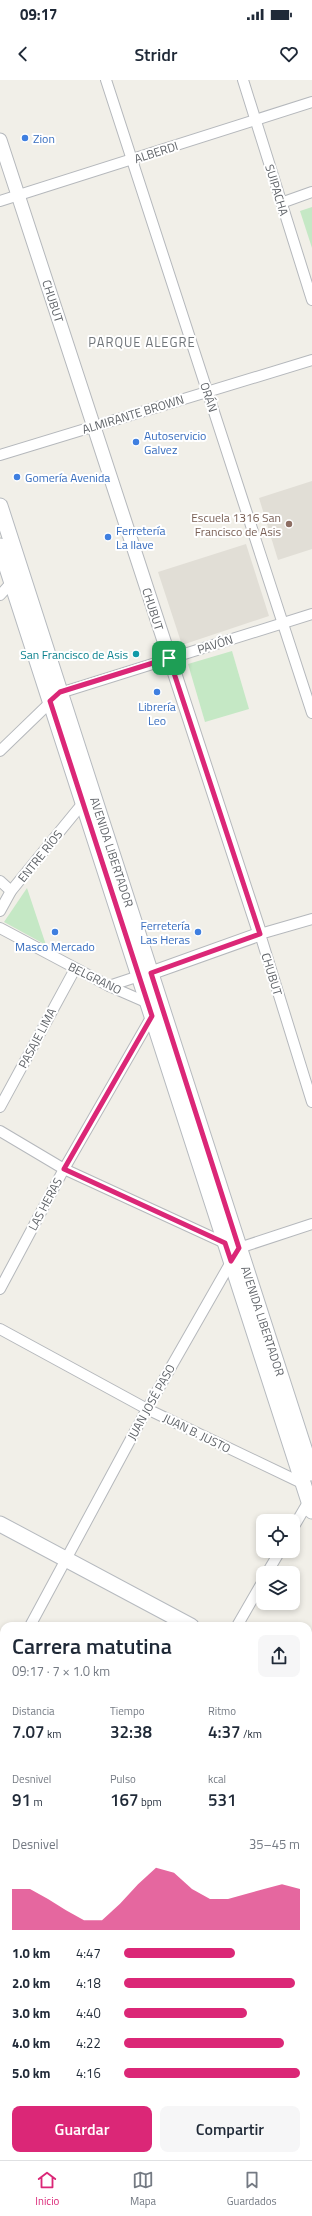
<!DOCTYPE html>
<html lang="es">
<head>
<meta charset="utf-8">
<style>
  :root { --surface:#fff; --page:#f6f6f7; --text:#1f2937; --muted:#747a83; --line:#e0e1e3; --accent:#db2777 }
  body { margin:0; font-family:"Titillium Web",sans-serif; background:var(--page); color:var(--text); height:100vh; display:flex; flex-direction:column; font-size:15px; white-space:nowrap }
  * { box-sizing:border-box; margin:0 }
  p { font-size:13px; color:var(--muted) }
  .icon { flex:none; width:22px; height:22px; fill:none; stroke:currentColor; stroke-width:2; stroke-linecap:round; stroke-linejoin:round }
  .map { position:relative; flex:1; overflow:hidden }
  .side { position:absolute; left:0px; top:1542px; width:312px; height:538px; display:flex; flex-direction:column; background:var(--surface); border-radius:12px 12px 0 0; box-shadow:0 2px 6px #0003 }
  .side>* { flex:none }
  .tools { position:absolute; left:256px; top:1434px; display:grid; gap:8px }
  .tools a { display:grid; place-items:center; width:44px; height:44px; border-radius:8px; background:var(--surface); box-shadow:0 2px 6px #0003; font-size:20px }
  .pin { position:absolute; display:grid; place-items:center; width:34px; height:34px; color:#fff; margin:-17px; border-radius:8px; box-shadow:0 2px 6px #0006 }
  .round { display:grid; place-items:center; flex:none; width:42px; height:42px; border-radius:8px; background:var(--page) }
  .overview { display:flex; align-items:center; justify-content:space-between; height:68px; padding:0 12px }
  h1 { font-size:22px; font-weight:600; line-height:30px }
  .stats { display:grid; grid-template-columns:repeat(3,1fr); gap:6px; height:68px; padding:4px 12px }
  .stats div { display:grid; align-content:center }
  .stats b { font-size:17px; font-weight:600 }
  .stats small { font-size:11px; font-weight:400 }
  .stats p { font-size:11px }
  .chart { height:112px; padding:8px 12px }
  .chart p { display:flex; justify-content:space-between }
  .chart svg { width:100%; height:72px; margin-top:4px; fill:var(--accent); opacity:.7 }
  .cta { display:flex; gap:8px; margin-top:auto; padding:8px 12px }
  .cta a { flex:1; height:46px; border-radius:8px; background:var(--accent); color:#fff; font-size:16px; font-weight:600; line-height:46px; text-align:center }
  .cta a+a { background:var(--page); color:var(--text) }
  ul { padding:0 12px; list-style:none; font-size:13px }
  li { display:grid; grid-template-columns:64px 48px 1fr; align-items:center; height:30px }
  li i { height:10px; border-radius:5px; background:var(--accent) }
  .status { display:flex; justify-content:space-between; align-items:center; height:28px; padding:0 20px; background:var(--surface); direction:ltr }
  .status svg { height:11px; fill:currentColor }
  header { display:flex; justify-content:space-between; align-items:center; height:52px; padding:0 12px; background:var(--surface); font-size:18px; font-weight:600 }
  .tabs { display:flex; justify-content:space-around; align-items:center; height:56px; border-top:1px solid var(--line); background:var(--surface); font-size:11px; color:var(--muted) }
  .tabs a { display:grid; justify-items:center; gap:2px }
  .tabs .current { color:var(--accent) }
  .map>svg:first-child { display:block }
</style>
</head>
<body>
<div class="status"><b>09:17</b><svg viewBox="0 0 49 12"><path d="M0 12V9h3v3zM5 12V6h3v6zM10 12V3h3v9zM15 12V0h3v12zM26 1h20v11H26zM47 4h2v5h-2z"/></svg></div>
<header><svg class="icon" aria-label="back" viewBox="0 0 24 24"><path d="M15 5l-7 7 7 7"/></svg>Stridr<svg class="icon" aria-label="heart" viewBox="0 0 24 24"><path d="M12 20l-8-8c-3-5 5-10 8-4 3-6 11-1 8 4z"/></svg></header>
<div class="map">
<svg width="312" height="2080" viewBox="0 0 312 2080">
  <rect width="100%" height="100%" fill="#f1efe8"/>
  <g fill="#e1ded6">
    <polygon points="312,401 312,469 278,480 259,418"/>
    <polygon points="246,464 269,536 182,565 158,492"/>
  </g>
  <g fill="#c5e8c5">
    <polygon points="312,127 312,168 300,131"/>
    <polygon points="232,571 249,629 205,642 188,584"/>
    <polygon points="27,808 46,865 4,842"/>
    <polygon points="312,1609 312,1685 308,1672 308,1610"/>
  </g>
  <g fill="none" stroke-linecap="round" stroke-linejoin="round">
    <defs>
      <g id="minor">
        <polyline points="106,0 312,633"/>
        <polyline points="243,0 312,220"/>
        <polyline points="0,121 312,22"/>
        <polyline points="281,123 312,112"/>
        <polyline points="0,375 312,280"/>
        <polyline points="0,515 12,502"/>
        <polyline points="0,671 60,613 312,534"/>
        <polyline points="0,801 11,811"/>
        <polyline points="0,831 11,811 83,723"/>
        <polyline points="312,839 260,854 312,1022"/>
        <polyline points="0,848 109,906 148,923"/>
        <polyline points="109,906 145,894"/>
        <polyline points="0,1027 75,889"/>
        <polyline points="0,1051 64,1089 227,1164"/>
        <polyline points="0,1209 64,1089 152,936"/>
        <polyline points="0,1249 147,1329 306,1405"/>
        <polyline points="293,1448 310,1419"/>
        <polyline points="267,1493 280,1471"/>
        <polyline points="30,1546 147,1329 239,1168 312,1144"/>
        <polyline points="237,1546 263,1501"/>
        <polyline points="308,1702 312,1715"/>
        <polyline points="308,1836 312,1838"/>
        <polyline points="308,1882 312,1878"/>
        <polyline points="308,2042 312,2054"/>
        <polyline points="97,2080 101,2076"/>
      </g>
      <g id="tertiary">
        <polyline points="0,60 260,854 151,893"/>
        <polyline points="308,1592 312,1591"/>
        <polyline points="222,2076 223,2080"/>
      </g>
      <g id="secondary">
        <polyline points="0,426 312,1393"/>
        <polyline points="0,466 312,1431"/>
        <polyline points="0,1444 191,1546"/>
        <polyline points="308,1950 312,1946"/>
        <polyline points="163,2080 167,2076"/>
      </g>
    </defs>
    <use href="#minor" stroke="#b5b8bc" stroke-width="12"/>
    <use href="#tertiary" stroke="#b5b8bc" stroke-width="15"/>
    <use href="#secondary" stroke="#b6babf" stroke-width="17"/>
    <use href="#minor" stroke="#fff" stroke-width="10"/>
    <use href="#tertiary" stroke="#fff" stroke-width="13"/>
    <use href="#secondary" stroke="#fff" stroke-width="15"/>
    <g stroke="#b6b7b8" stroke-width="3" stroke-dasharray="1 5" stroke-linecap="butt">
      <polyline points="0,1623 4,1627"/>
      <polyline points="0,1780 4,1791"/>
      <polyline points="0,1799 4,1815"/>
      <polyline points="308,1902 312,1898"/>
      <polyline points="308,1913 312,1909"/>
      <polyline points="308,1934 312,1938"/>
      <polyline points="5,2080 6,2076"/>
      <polyline points="13,2080 14,2076"/>
      <polyline points="125,2080 129,2076"/>
      <polyline points="136,2080 141,2076"/>
    </g>
  </g>
  <g fill="none" stroke-linecap="round" stroke-linejoin="round">
    <defs>
      <polygon id="route" points="169,578 260,854 151,893 239,1168 231,1181 225,1163 64,1089 152,936 50,621 60,612"/>
    </defs>
    <use href="#route" stroke="#fff" stroke-width="8"/>
    <use href="#route" stroke="#db2777" stroke-width="5"/>
  </g>
  <g fill="#3f7fe0" stroke="#fff" stroke-width="1.5">
    <circle cx="25" cy="58" r="4"/>
    <circle cx="136" cy="362" r="4"/>
    <circle cx="17" cy="397" r="4"/>
    <circle cx="108" cy="457" r="4"/>
    <circle cx="157" cy="612" r="4"/>
    <circle cx="55" cy="852" r="4"/>
    <circle cx="198" cy="852" r="4"/>
  </g>
  <circle fill="#8d6e63" stroke="#fff" stroke-width="1.5" cx="289" cy="444" r="4"/>
  <circle fill="#0f9aa8" stroke="#fff" stroke-width="1.5" cx="136" cy="574" r="4"/>
  <g text-anchor="middle" dominant-baseline="central" stroke-width="4" stroke-linejoin="round" paint-order="stroke">
    <g font-size="12" fill="#366cbe" stroke="#fff" text-anchor="start">
      <text x="33" y="58">Zion</text>
      <text x="144" y="355">Autoservicio<tspan x="144" dy="14">Galvez</tspan></text>
      <text x="25" y="397">Gomería Avenida</text>
      <text x="116" y="450">Ferretería<tspan x="116" dy="14">La llave</tspan></text>
      <text x="157" y="626" text-anchor="middle">Librería<tspan x="157" dy="14">Leo</tspan></text>
      <text x="190" y="845" text-anchor="end">Ferretería<tspan x="190" dy="14">Las Heras</tspan></text>
      <text x="55" y="866" text-anchor="middle">Masco Mercado</text>
    </g>
    <g font-size="12" fill="#5f6368" stroke="#fff">
      <text transform="translate(156 72) rotate(-18)">ALBERDI</text>
      <text transform="translate(277 110) rotate(73)">SUIPACHA</text>
      <text transform="translate(53 221) rotate(72)">CHUBUT</text>
      <text transform="translate(209 317) rotate(72)">ORÁN</text>
      <text transform="translate(133 334) rotate(-17)">ALMIRANTE BROWN</text>
      <text transform="translate(153 529) rotate(72)">CHUBUT</text>
      <text transform="translate(215 564) rotate(-17)">PAVÓN</text>
      <text transform="translate(112 772) rotate(72)">AVENIDA LIBERTADOR</text>
      <text transform="translate(40 776) rotate(-51)">ENTRE RÍOS</text>
      <text transform="translate(272 894) rotate(73)">CHUBUT</text>
      <text transform="translate(95 898) rotate(26)">BELGRANO</text>
      <text transform="translate(37 958) rotate(-62)">PASAJE LIMA</text>
      <text transform="translate(45 1124) rotate(-62)">LAS HERAS</text>
      <text transform="translate(263 1241) rotate(72)">AVENIDA LIBERTADOR</text>
      <text transform="translate(151 1322) rotate(-61)">JUAN JOSÉ PASO</text>
      <text transform="translate(197 1353) rotate(26)">JUAN B. JUSTO</text>
    </g>
    <g font-size="12" fill="#785e54" stroke="#fff" text-anchor="end">
      <text x="281" y="437">Escuela 1316 San<tspan x="281" dy="14">Francisco de Asis</tspan></text>
    </g>
    <g font-size="12" fill="#0d838f" stroke="#fff" text-anchor="end">
      <text x="128" y="574">San Francisco de Asis</text>
    </g>
    <g font-size="13" letter-spacing="1" fill="#70757a" stroke="#fff">
      <text x="142" y="262">PARQUE ALEGRE</text>
    </g>
  </g>
</svg>
<div class="tools">
<a><svg class="icon" aria-label="locate" viewBox="0 0 24 24"><circle cx="12" cy="12" r="6"/><path d="M12 2v4M12 18v4M2 12h4M18 12h4"/></svg></a>
<a><svg class="icon" aria-label="layers" viewBox="0 0 24 24"><path d="M12 4l9 5-9 5-9-5zM3 14l9 5 9-5"/></svg></a>
</div>
<div class="pin" style="left:169px;top:578px;background:#1e9e55"><svg class="icon" aria-label="arrive" viewBox="0 0 24 24"><path d="M6 21V4h12l-3 4 3 4H6"/></svg></div>
<section class="side">
<div class="overview"><div><h1>Carrera matutina</h1><p>09:17 · 7 × 1.0 km</p></div><a class="round"><svg class="icon" aria-label="share" viewBox="0 0 24 24"><path d="M12 15V3M7 8l5-5 5 5M5 13v7h14v-7"/></svg></a></div>
<div class="stats">
<div><p>Distancia</p><b>7.07<small> km</small></b></div>
<div><p>Tiempo</p><b>32:38</b></div>
<div><p>Ritmo</p><b>4:37<small> /km</small></b></div>
</div>
<div class="stats">
<div><p>Desnivel</p><b>91<small> m</small></b></div>
<div><p>Pulso</p><b>167<small> bpm</small></b></div>
<div><p>kcal</p><b>531</b></div>
</div>
<div class="chart"><p><span>Desnivel</span>35–45 m</p>
<svg viewBox="0 0 160 44" preserveAspectRatio="none"><path d="M0 44V19L10 19L20 25L30 32L40 38L50 38L60 28L70 16L80 6L90 9L100 19L110 25L120 25L130 22L140 19L150 16L160 19V44z"/></svg>
</div>
<ul>
<li><b>1.0 km</b>4:47<i style="width:63%"></i></li>
<li><b>2.0 km</b>4:18<i style="width:97%"></i></li>
<li><b>3.0 km</b>4:40<i style="width:70%"></i></li>
<li><b>4.0 km</b>4:22<i style="width:91%"></i></li>
<li><b>5.0 km</b>4:16<i style="width:100%"></i></li>
</ul>
<div class="cta"><a>Guardar</a><a>Compartir</a></div>
</section>
</div>
<nav class="tabs">
<a class="current"><svg class="icon" aria-label="home" viewBox="0 0 24 24"><path d="M3 11l9-7 9 7M6 9v11h12V9"/></svg>Inicio</a>
<a><svg class="icon" aria-label="map" viewBox="0 0 24 24"><path d="M3 6l6-2 6 2 6-2v14l-6 2-6-2-6 2zM9 4v14M15 6v14"/></svg>Mapa</a>
<a><svg class="icon" aria-label="saved" viewBox="0 0 24 24"><path d="M7 4h10v16l-5-4-5 4z"/></svg>Guardados</a>
</nav>
</body>
</html>
